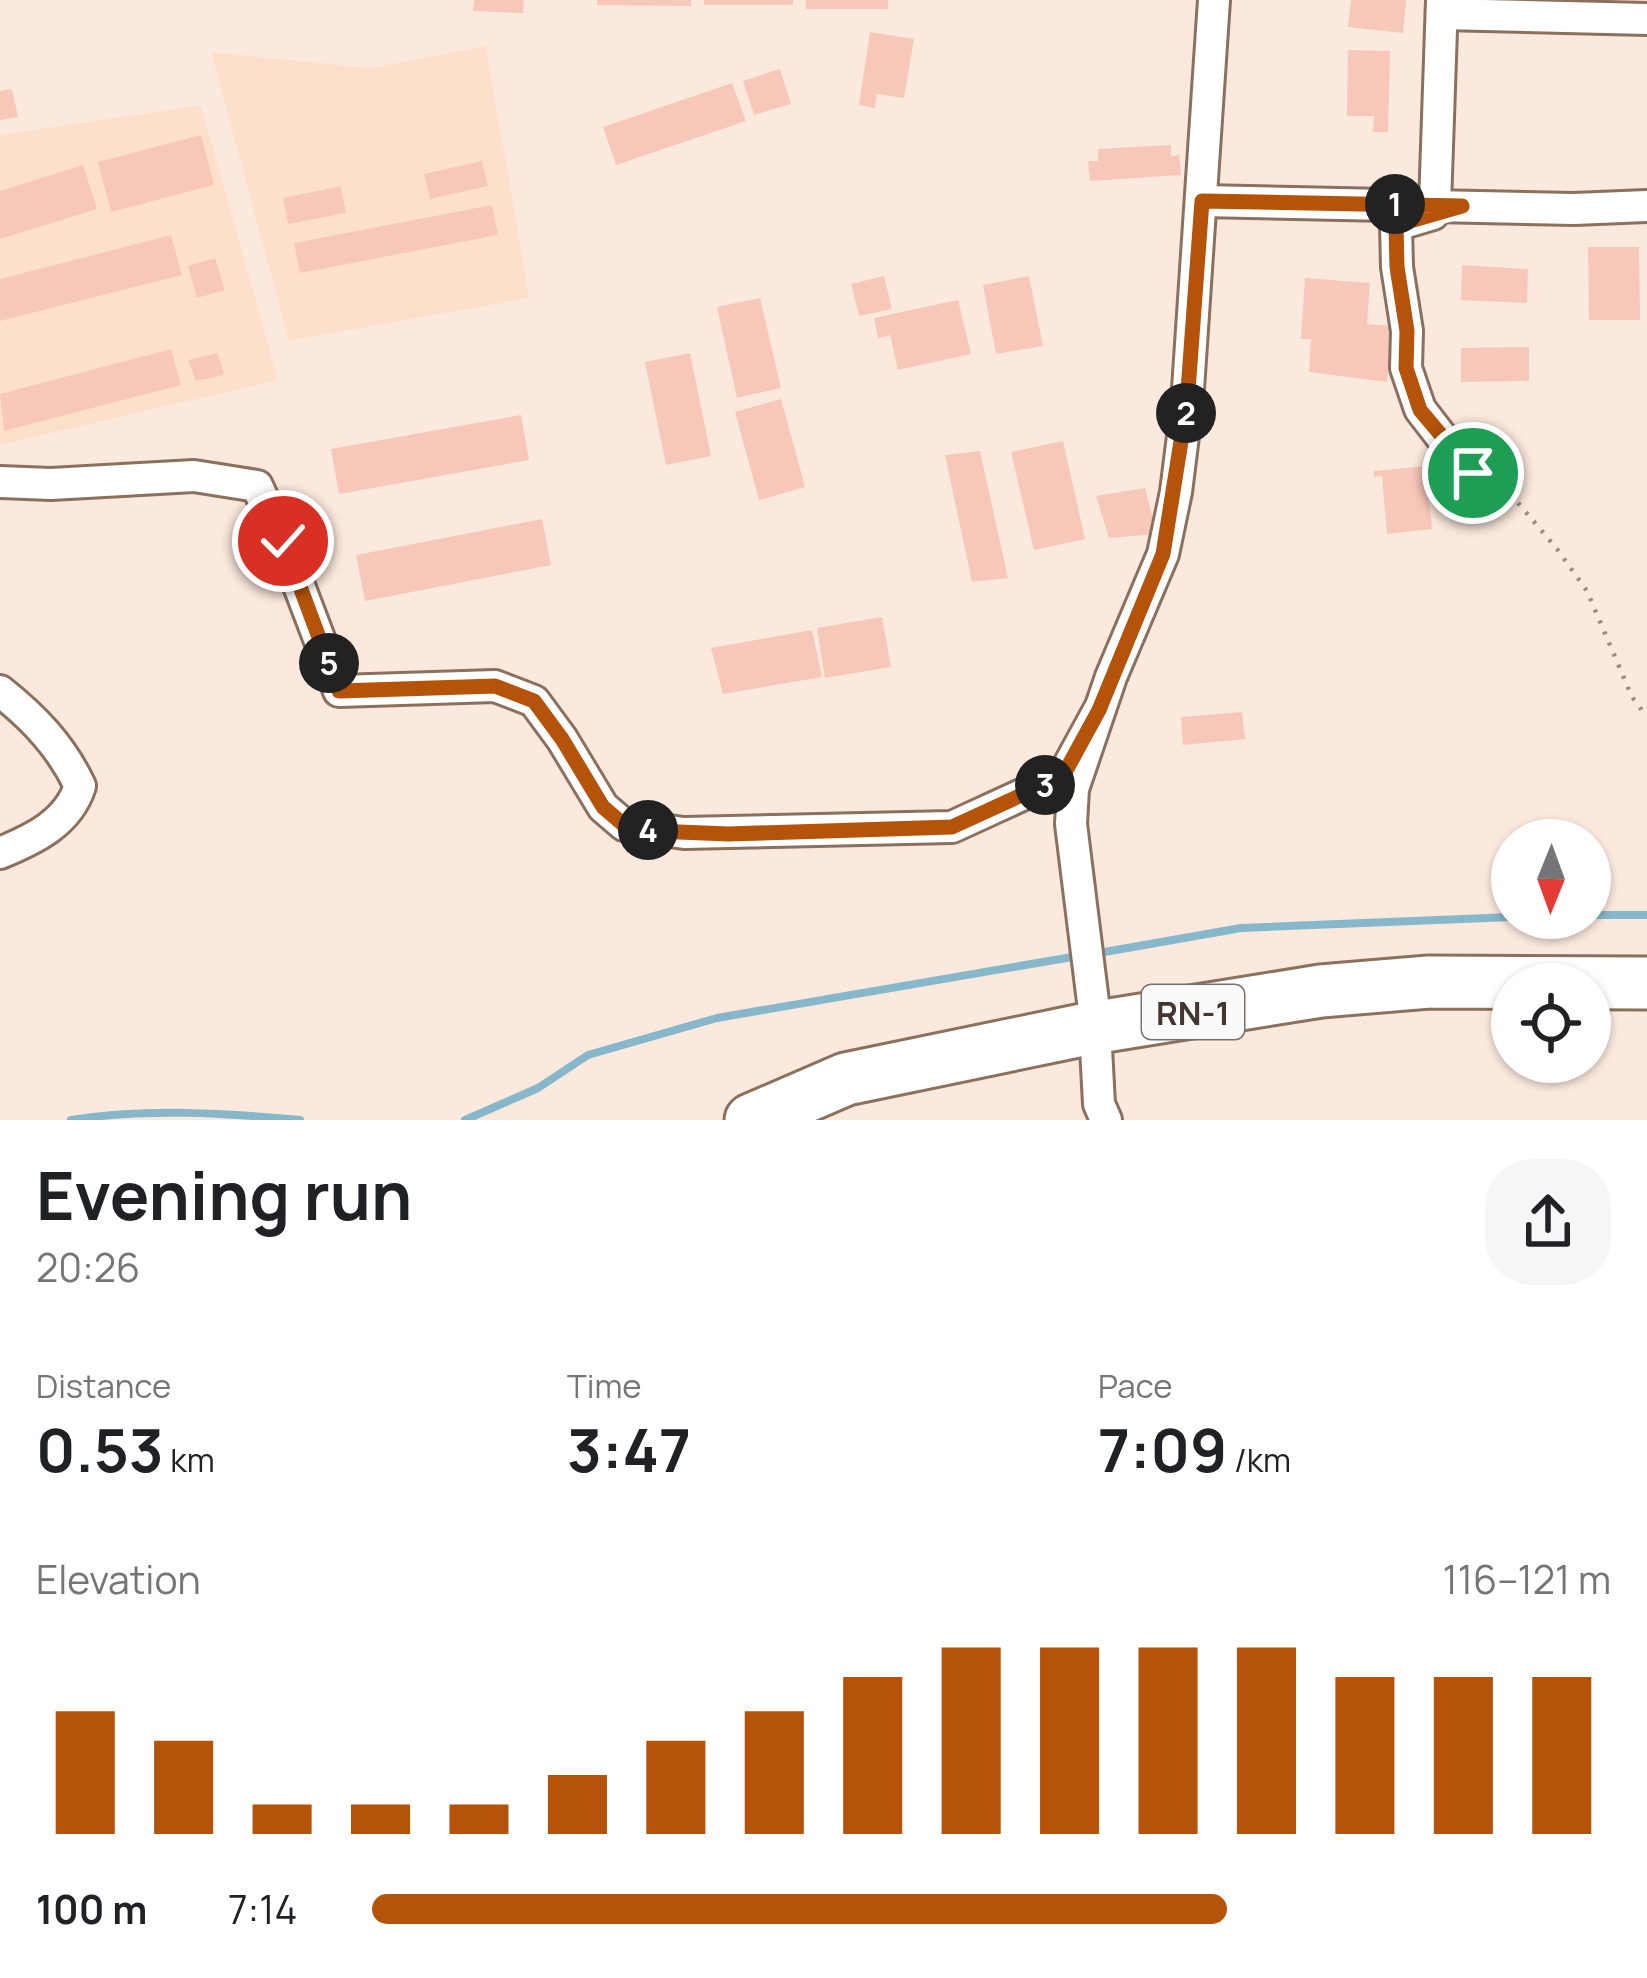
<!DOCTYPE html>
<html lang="en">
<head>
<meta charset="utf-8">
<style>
  :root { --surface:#fff; --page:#f6f6f6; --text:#202124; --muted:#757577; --accent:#b45309 }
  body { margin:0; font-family:Manrope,sans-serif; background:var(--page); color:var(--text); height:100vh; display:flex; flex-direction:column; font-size:45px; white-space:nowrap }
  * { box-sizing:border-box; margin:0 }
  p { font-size:39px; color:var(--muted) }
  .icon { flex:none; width:66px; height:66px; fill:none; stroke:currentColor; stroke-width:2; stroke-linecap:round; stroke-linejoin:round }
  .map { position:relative; height:1120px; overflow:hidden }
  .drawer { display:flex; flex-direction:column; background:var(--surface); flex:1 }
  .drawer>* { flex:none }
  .needle { width:78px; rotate:181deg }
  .controls { position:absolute; left:1491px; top:819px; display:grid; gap:24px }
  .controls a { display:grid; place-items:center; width:120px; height:120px; border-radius:50%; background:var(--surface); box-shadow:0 3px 9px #0004; font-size:60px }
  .pin { position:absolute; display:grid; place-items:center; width:102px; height:102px; color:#fff; margin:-51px; border:6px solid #fff; border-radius:50%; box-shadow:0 3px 12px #0007 }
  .km { position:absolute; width:60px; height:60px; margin:-30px; border-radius:50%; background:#222; color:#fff; font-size:33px; line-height:60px; text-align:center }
  .round { display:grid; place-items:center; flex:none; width:126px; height:126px; border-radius:48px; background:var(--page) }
  .headline { display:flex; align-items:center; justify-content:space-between; height:204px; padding:0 36px }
  h1 { font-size:66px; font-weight:700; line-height:90px }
  .stats { display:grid; grid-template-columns:repeat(3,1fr); gap:18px; height:204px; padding:12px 36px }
  .stats div { display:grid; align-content:center }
  .stats b { font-size:60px; font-weight:700 }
  .stats small { font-size:33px; font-weight:400 }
  .stats p { font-size:33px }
  .chart { height:336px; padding:24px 36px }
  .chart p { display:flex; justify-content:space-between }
  .chart svg { width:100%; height:216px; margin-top:12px; stroke:var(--accent); stroke-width:6 }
  ul { padding:0 36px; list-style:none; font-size:39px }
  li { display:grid; grid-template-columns:192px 144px 1fr; align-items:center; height:90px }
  li i { height:30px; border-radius:15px; background:var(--accent) }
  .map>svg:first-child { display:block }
</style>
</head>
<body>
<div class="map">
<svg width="1647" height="1120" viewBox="0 0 1647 1120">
  <rect width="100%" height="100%" fill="#fbe9dd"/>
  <g fill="#fde0cc">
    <polygon points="486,46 529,298 289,341 211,52 371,68"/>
    <polygon points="201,105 278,380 0,445 0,135"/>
  </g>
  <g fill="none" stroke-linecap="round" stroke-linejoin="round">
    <g stroke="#87b7cb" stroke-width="8">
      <polyline points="1590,915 1647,915"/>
      <polyline points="1093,954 1241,928 1512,917"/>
      <path d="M71,1120c76,-12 153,-7 229,0"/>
      <polyline points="465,1120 538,1088 588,1055 717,1018 1078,956"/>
    </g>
  </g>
  <g fill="#f7c8b9">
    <polygon points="474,0 524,0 523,13 473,11"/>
    <polygon points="597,0 691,0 691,6 597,5"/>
    <rect x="704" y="0" width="89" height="5"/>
    <rect x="806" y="0" width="82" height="9"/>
    <polygon points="1351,0 1406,0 1403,33 1348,27"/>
    <polygon points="870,32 914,39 904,98 877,94 875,108 859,105"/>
    <polygon points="1348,50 1390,51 1388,132 1373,132 1374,116 1347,116"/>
    <polygon points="780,69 791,104 754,115 743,81"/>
    <polygon points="732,83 746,121 616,165 603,127"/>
    <polygon points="12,89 18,117 0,120 0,91"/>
    <polygon points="201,135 214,185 111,212 98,162"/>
    <polygon points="1171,145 1171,156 1179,155 1181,175 1090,181 1088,161 1098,161 1098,149"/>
    <polygon points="482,161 488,186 430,199 424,174"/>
    <polygon points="83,165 97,209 0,239 0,191"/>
    <polygon points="341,186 346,213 288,224 283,198"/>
    <polygon points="492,205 498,235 300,273 294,243"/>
    <polygon points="171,235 182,275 0,321 0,279"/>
    <polygon points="1588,247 1639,247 1640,320 1589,320"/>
    <polygon points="215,258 225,290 197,298 188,266"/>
    <polygon points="1462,265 1528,269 1527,303 1461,300"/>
    <polygon points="884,276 892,309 859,316 851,284"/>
    <polygon points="1029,276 1043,346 996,354 983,285"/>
    <polygon points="1305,278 1370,283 1367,324 1391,326 1387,382 1309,372 1311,339 1301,339"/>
    <polygon points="760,298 781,388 737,398 717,307"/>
    <polygon points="958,300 971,354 898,370 890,335 878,338 874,318"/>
    <polygon points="1529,347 1529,381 1461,382 1461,348"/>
    <polygon points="171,349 181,385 4,431 0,394"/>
    <polygon points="218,353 224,375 196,381 188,360"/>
    <polygon points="690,353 711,456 666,465 645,362"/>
    <polygon points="781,399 805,487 759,500 735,412"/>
    <polygon points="521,415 529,460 339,494 331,449"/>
    <polygon points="1063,441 1085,539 1034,550 1011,452"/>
    <polygon points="980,451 1008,578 972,582 945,455"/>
    <polygon points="1426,466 1432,529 1387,534 1382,476 1374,477 1374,471"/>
    <polygon points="1145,488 1157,534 1109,538 1096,496"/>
    <polygon points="542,519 551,565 365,601 356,555"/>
    <polygon points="882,617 891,667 825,678 817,628"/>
    <polygon points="812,630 822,677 723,694 711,648"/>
    <polygon points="1242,712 1245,739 1183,745 1181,717"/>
  </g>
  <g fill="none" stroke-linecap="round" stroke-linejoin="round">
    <defs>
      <g id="minor">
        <polyline points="1442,14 1647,19"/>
        <polyline points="1202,201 1574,209 1647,206"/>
        <polyline points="1435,205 1442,0"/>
        <polyline points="1433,214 1396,225 1397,267 1407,331 1406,368 1420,409 1450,448"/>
        <polyline points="0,482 51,484 194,476 257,486 282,541 339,691 495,686 534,701 562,739 603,807 624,825 684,833 952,827 1063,776 1099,710"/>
        <path d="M0,691c34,27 61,55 80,95 -12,37 -46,53 -80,67"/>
        <polyline points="1106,1120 1099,1104 1094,1010 1071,824 1073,789 1111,677 1163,554 1176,492 1187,404 1214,0"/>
      </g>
      <polyline id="trunk" points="751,1120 846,1079 1092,1028 1321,991 1429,982 1647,983"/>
    </defs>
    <use href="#minor" stroke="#8a705d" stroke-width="36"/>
    <use href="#trunk" stroke="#8a705d" stroke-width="57"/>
    <polyline stroke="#9b8c82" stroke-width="4.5" stroke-dasharray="3 9" stroke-linecap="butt" points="1469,469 1513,497 1557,549 1587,591 1632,697 1647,717"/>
    <use href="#minor" stroke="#fff" stroke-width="30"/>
    <use href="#trunk" stroke="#fff" stroke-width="51"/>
  </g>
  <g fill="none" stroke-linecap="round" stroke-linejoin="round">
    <defs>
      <polyline id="route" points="283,541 339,691 495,686 534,701 562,739 603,807 624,825 655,831 728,834 952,827 1063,776 1099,710 1163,554 1187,404 1202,201 1462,206 1396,225 1397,267 1407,331 1406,368 1420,410 1473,473"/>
    </defs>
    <use href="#route" stroke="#fff" stroke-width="24"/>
    <use href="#route" stroke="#b45309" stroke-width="15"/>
  </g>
  <g text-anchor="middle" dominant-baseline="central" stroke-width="9" stroke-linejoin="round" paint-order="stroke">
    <rect fill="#fafafa" stroke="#79716b" stroke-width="3" x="1142" y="985" width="102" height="54" rx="9"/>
    <g font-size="33" font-weight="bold" fill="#42362e">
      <text x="1193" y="1012">RN-1</text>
    </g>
  </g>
</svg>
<div class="controls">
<a><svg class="needle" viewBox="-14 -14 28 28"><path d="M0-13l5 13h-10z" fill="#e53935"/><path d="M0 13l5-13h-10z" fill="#757577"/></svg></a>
<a><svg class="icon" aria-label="locate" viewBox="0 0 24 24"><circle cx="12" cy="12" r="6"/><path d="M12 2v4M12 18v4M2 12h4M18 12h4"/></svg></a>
</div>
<div class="pin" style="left:1473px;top:473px;background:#1e9e55"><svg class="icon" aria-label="arrive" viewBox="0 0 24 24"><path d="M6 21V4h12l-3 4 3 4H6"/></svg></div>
<div class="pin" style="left:283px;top:541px;background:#d93025"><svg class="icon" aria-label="check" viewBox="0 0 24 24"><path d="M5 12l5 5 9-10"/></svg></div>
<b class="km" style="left:1395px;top:204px">1</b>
<b class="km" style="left:1186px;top:413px">2</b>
<b class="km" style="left:1045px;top:785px">3</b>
<b class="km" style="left:648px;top:830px">4</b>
<b class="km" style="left:329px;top:663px">5</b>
</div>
<section class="drawer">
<div class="headline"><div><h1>Evening run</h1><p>20:26</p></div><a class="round"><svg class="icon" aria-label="share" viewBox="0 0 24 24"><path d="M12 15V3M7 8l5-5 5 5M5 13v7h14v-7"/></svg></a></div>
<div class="stats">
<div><p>Distance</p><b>0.53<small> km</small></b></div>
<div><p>Time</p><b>3:47</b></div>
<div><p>Pace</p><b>7:09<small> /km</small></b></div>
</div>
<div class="chart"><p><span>Elevation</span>116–121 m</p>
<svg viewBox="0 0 160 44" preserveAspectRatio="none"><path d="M5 44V19M15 44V25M25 44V38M35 44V38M45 44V38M55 44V32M65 44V25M75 44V19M85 44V12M95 44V6M105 44V6M115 44V6M125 44V6M135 44V12M145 44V12M155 44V12"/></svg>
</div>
<ul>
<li><b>100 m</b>7:14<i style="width:69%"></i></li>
</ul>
</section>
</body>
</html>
